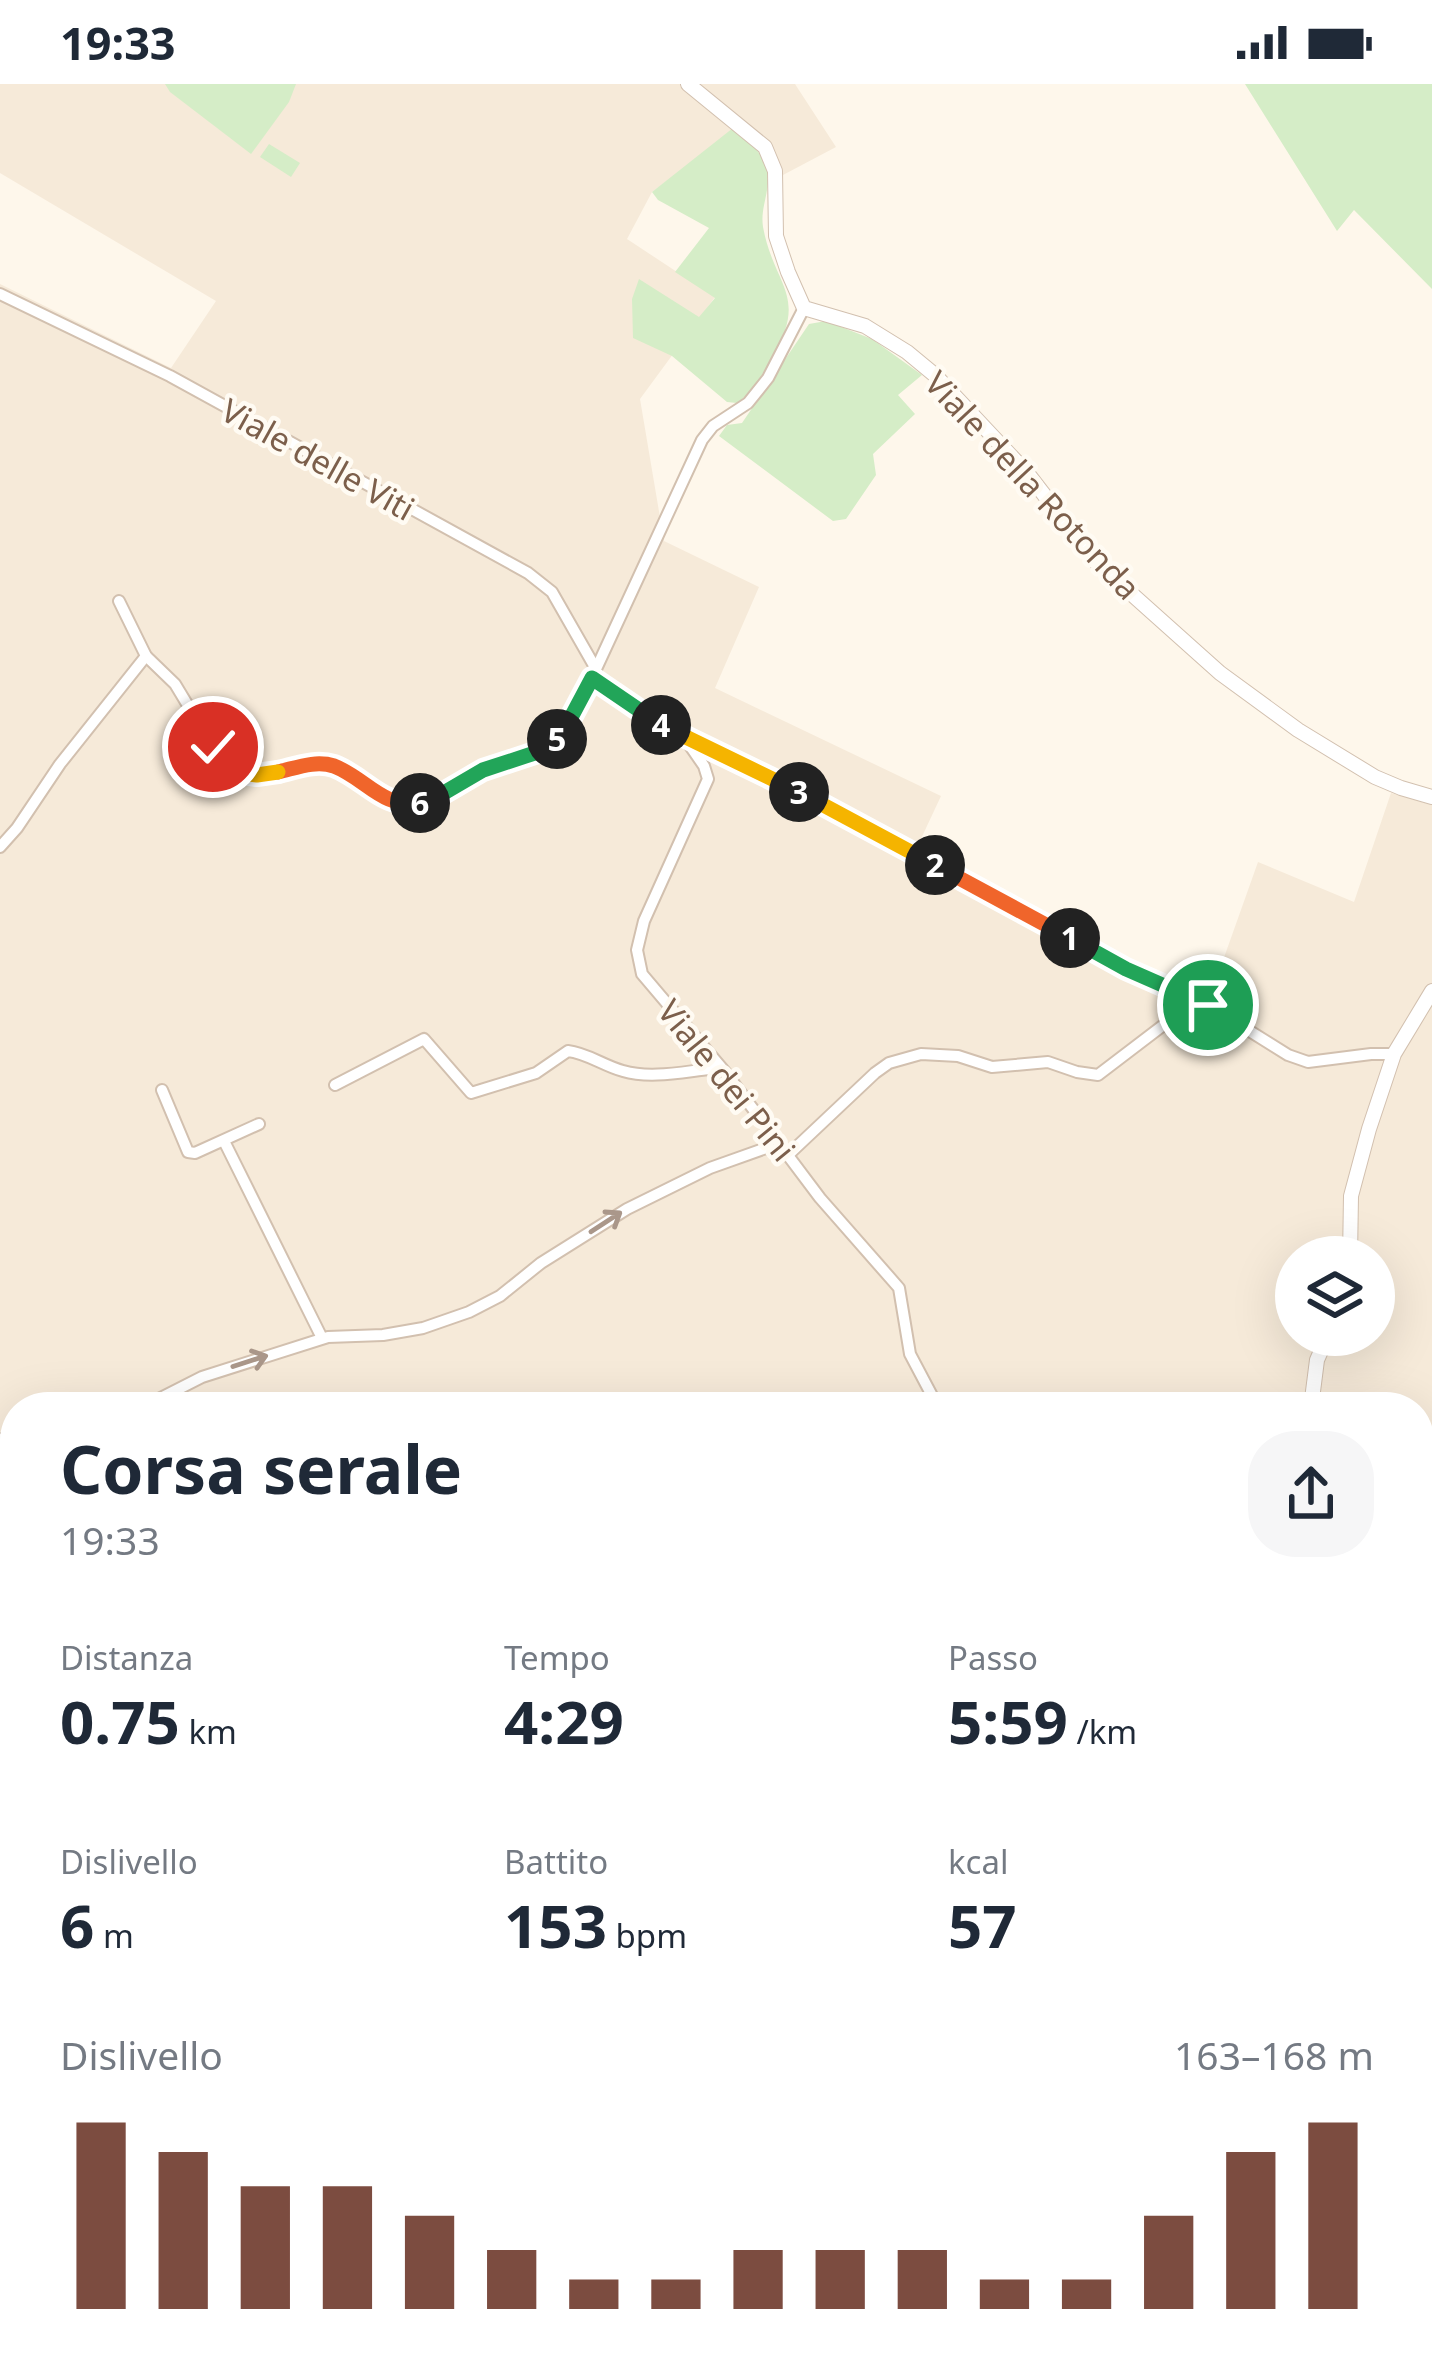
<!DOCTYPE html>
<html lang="it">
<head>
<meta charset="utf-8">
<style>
  :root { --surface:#fff; --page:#f6f6f7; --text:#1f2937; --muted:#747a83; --accent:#7c4c40 }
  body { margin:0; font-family:"Noto Sans",sans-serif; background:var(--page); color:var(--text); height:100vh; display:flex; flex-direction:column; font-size:45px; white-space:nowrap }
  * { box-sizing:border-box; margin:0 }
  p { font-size:39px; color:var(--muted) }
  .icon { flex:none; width:66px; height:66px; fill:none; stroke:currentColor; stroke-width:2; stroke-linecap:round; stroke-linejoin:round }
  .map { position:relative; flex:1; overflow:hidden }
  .drawer { position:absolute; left:0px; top:1308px; width:1434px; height:972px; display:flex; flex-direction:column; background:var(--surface); border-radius:48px 48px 0 0; box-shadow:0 12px 48px #0002 }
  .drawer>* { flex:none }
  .controls { position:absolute; left:1275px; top:1152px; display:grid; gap:24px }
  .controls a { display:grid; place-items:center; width:120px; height:120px; border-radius:50%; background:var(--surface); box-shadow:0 12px 48px #0002; font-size:60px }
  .pin { position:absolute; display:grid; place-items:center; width:102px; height:102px; color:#fff; margin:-51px; border:6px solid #fff; border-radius:50%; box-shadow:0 3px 12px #0007 }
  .km { position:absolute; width:60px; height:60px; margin:-30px; border-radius:50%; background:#222; color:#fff; font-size:33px; line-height:60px; text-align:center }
  .round { display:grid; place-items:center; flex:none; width:126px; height:126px; border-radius:48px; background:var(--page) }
  .overview { display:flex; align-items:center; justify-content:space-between; height:204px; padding:0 60px }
  h1 { font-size:66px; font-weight:700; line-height:90px }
  .metrics { display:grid; grid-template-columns:repeat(3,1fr); gap:18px; height:204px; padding:12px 60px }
  .metrics div { display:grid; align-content:center }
  .metrics b { font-size:60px; font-weight:700 }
  .metrics small { font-size:33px; font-weight:400 }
  .metrics p { font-size:33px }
  .chart { height:336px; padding:24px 60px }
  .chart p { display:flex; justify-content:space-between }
  .chart svg { width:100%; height:216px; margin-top:12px; stroke:var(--accent); stroke-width:6 }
  .status { display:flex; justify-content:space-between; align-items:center; height:84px; padding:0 60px; background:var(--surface); direction:ltr }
  .status svg { height:33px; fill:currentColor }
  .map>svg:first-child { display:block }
</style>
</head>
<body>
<div class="status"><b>19:33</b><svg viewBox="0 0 49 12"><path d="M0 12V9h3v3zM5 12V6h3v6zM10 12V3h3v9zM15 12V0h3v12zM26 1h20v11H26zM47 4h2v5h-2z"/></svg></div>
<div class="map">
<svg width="1432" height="2280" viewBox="0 0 1432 2280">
  <rect width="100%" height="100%" fill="#fef7eb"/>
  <path fill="#f6ead9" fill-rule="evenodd" d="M0,0h795l41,63 -53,28 -39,-51 -92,68 -25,47 88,58 -75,102 24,142 95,46 -44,101 226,108 -29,62 140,82 153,71 53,-149 96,40 37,-109 41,12v1559h-987l-7,-15h981v-942h-1404v942h203l-2,15h-216v-2080l171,84 45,-67 -216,-128zM1296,1173h78v78h-78z"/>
  <g fill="#d5edc7">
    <polygon points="165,0 296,0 289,18 251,70 170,8"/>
    <polygon points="1245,0 1432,0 1432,205 1354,126 1337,147"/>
    <path d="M733,44c22,18 39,32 34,62 -2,13 -6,23 -4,37 11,60 47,68 8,132 -10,18 -18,33 -34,44l-10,-1 -55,-46 -39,-18 -1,-39 7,-20 60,38 16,-19 -40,-26 34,-44 -51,-28 -6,-8z"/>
    <polygon points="269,60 300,79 291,93 260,73"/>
    <polygon points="826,237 872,255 922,291 898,311 915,330 873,370 876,391 846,435 833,437 719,352 727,341 742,339 809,240"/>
    <polygon points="267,2265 415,2265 418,2280 271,2280"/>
  </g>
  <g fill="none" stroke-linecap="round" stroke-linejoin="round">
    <defs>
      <g id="minor">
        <polyline points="0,210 170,292 528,489 552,508 596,585"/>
        <polyline points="119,517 146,572 175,600 213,663 233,688 257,691 311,680 332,681 388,717 408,720 430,717 483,686 550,664 567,642 596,585 702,356 713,342 748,319 768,294 804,224"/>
        <polyline points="592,594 649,635 809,712 1126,885 1208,921 1288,971 1308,978 1371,970 1394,970"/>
        <polyline points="686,656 704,682 708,695 644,837 637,866 642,890 726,989 820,1114 899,1204 910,1270 938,1323"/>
        <polyline points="0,763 17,744 60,680 146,572"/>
        <path d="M335,1001l89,-46 47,54 65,-20 32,-22c19,2 36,15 55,20 27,8 59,1 87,-2l6,-7"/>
        <polyline points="162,1006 188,1068 195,1069 259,1040"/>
        <polyline points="224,1057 322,1254"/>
        <polyline points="788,1071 875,989 889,979 921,970 958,972 992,983 1048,978 1077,988 1098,991 1178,930 1207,921"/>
        <polyline points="143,1323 202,1293 328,1253 383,1251 423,1244 469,1228 500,1212 541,1179 627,1125 710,1084 766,1064 785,1070"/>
        <polyline points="0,1355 15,1372"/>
        <polyline points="0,1408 15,1397"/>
        <polyline points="0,1642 15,1652"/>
        <polyline points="1419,1820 1432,1832"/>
        <polyline points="1419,2033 1432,2045"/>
        <polyline points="0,2148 15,2145"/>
        <polyline points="916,2265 927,2280"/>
        <polyline points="133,2280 145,2276"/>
      </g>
      <g id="tertiary">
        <polyline points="688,0 765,63 775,87 776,152 788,188 804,224 865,242 907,268 936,292 1028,390 1097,479 1220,589 1298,646 1375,693 1401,704 1432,713"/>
        <polyline points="1350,1173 1351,1112 1369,1045 1394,970 1432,907"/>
        <polyline points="1311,1323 1317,1276 1328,1251"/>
        <polyline points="700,2265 708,2280"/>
      </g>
    </defs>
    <use href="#minor" stroke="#d2c0af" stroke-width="14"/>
    <use href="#tertiary" stroke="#d2c0af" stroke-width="16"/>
    <use href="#minor" stroke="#fff" stroke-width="10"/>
    <use href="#tertiary" stroke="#fff" stroke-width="14"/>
  </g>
  <defs><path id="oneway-shaft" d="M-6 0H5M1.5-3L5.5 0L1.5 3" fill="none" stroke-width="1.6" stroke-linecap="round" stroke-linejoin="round" transform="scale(3)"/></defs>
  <g stroke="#aa978a">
    <use href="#oneway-shaft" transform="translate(606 1138) rotate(-33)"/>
    <use href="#oneway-shaft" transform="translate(250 1277) rotate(-18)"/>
  </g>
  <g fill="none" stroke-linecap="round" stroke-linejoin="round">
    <defs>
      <polyline id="split-1" points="1070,854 1126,885 1208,921"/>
      <polyline id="split-2" points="935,781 1070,854"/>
      <polyline id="split-3" points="799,708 935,781"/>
      <polyline id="split-4" points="661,641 799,708"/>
      <polyline id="split-5" points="557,655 567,641 592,594 661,641"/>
      <polyline id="split-6" points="420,719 430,717 483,686 550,664 557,655"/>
      <path id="split-7" d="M278,688c18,-4 37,-12 56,-6 33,13 47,42 86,37"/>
      <polyline id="split-8" points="213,663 233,688 257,691 278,688"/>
    </defs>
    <use href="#split-1" stroke="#fff" stroke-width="24"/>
    <use href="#split-2" stroke="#fff" stroke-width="24"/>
    <use href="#split-3" stroke="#fff" stroke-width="24"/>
    <use href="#split-4" stroke="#fff" stroke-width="24"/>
    <use href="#split-5" stroke="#fff" stroke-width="24"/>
    <use href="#split-6" stroke="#fff" stroke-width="24"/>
    <use href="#split-7" stroke="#fff" stroke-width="24"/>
    <use href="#split-8" stroke="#fff" stroke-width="24"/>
    <use href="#split-1" stroke="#22a559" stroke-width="15"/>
    <use href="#split-2" stroke="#f0652b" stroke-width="15"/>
    <use href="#split-3" stroke="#f5b400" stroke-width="15"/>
    <use href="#split-4" stroke="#f5b400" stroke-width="15"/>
    <use href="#split-5" stroke="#22a559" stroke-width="15"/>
    <use href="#split-6" stroke="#22a559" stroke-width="15"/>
    <use href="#split-7" stroke="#f0652b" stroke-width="15"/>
    <use href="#split-8" stroke="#f5b400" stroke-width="15"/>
  </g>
  <g text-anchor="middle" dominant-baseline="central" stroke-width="9" stroke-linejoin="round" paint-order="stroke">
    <g font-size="33" fill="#7c5f4b" stroke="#fffbf3">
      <text transform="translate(318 375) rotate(29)">Viale delle Viti</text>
      <text transform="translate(1033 401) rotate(47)">Viale della Rotonda</text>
      <text transform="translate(727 996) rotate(51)">Viale dei Pini</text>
    </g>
  </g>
</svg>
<div class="controls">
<a><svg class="icon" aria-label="layers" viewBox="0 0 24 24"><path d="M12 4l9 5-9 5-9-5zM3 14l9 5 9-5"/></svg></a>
</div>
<div class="pin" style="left:1208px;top:921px;background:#1e9e55"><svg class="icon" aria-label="arrive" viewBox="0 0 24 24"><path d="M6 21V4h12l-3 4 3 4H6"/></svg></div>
<div class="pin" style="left:213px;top:663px;background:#d93025"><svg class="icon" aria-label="check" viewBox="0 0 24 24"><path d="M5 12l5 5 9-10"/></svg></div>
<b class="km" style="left:1070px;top:854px">1</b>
<b class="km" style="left:935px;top:781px">2</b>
<b class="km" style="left:799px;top:708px">3</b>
<b class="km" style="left:661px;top:641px">4</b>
<b class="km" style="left:557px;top:655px">5</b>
<b class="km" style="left:420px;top:719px">6</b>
<section class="drawer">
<div class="overview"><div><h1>Corsa serale</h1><p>19:33</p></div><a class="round"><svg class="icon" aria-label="share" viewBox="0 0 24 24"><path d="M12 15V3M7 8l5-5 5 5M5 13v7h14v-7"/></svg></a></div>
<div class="metrics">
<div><p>Distanza</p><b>0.75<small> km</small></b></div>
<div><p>Tempo</p><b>4:29</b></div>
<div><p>Passo</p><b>5:59<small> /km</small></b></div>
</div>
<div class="metrics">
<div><p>Dislivello</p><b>6<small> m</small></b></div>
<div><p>Battito</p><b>153<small> bpm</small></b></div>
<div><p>kcal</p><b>57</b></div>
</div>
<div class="chart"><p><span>Dislivello</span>163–168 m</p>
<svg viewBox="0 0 160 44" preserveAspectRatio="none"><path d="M5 44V6M15 44V12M25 44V19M35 44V19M45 44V25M55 44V32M65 44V38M75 44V38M85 44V32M95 44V32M105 44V32M115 44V38M125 44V38M135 44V25M145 44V12M155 44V6"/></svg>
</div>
</section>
</div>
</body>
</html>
